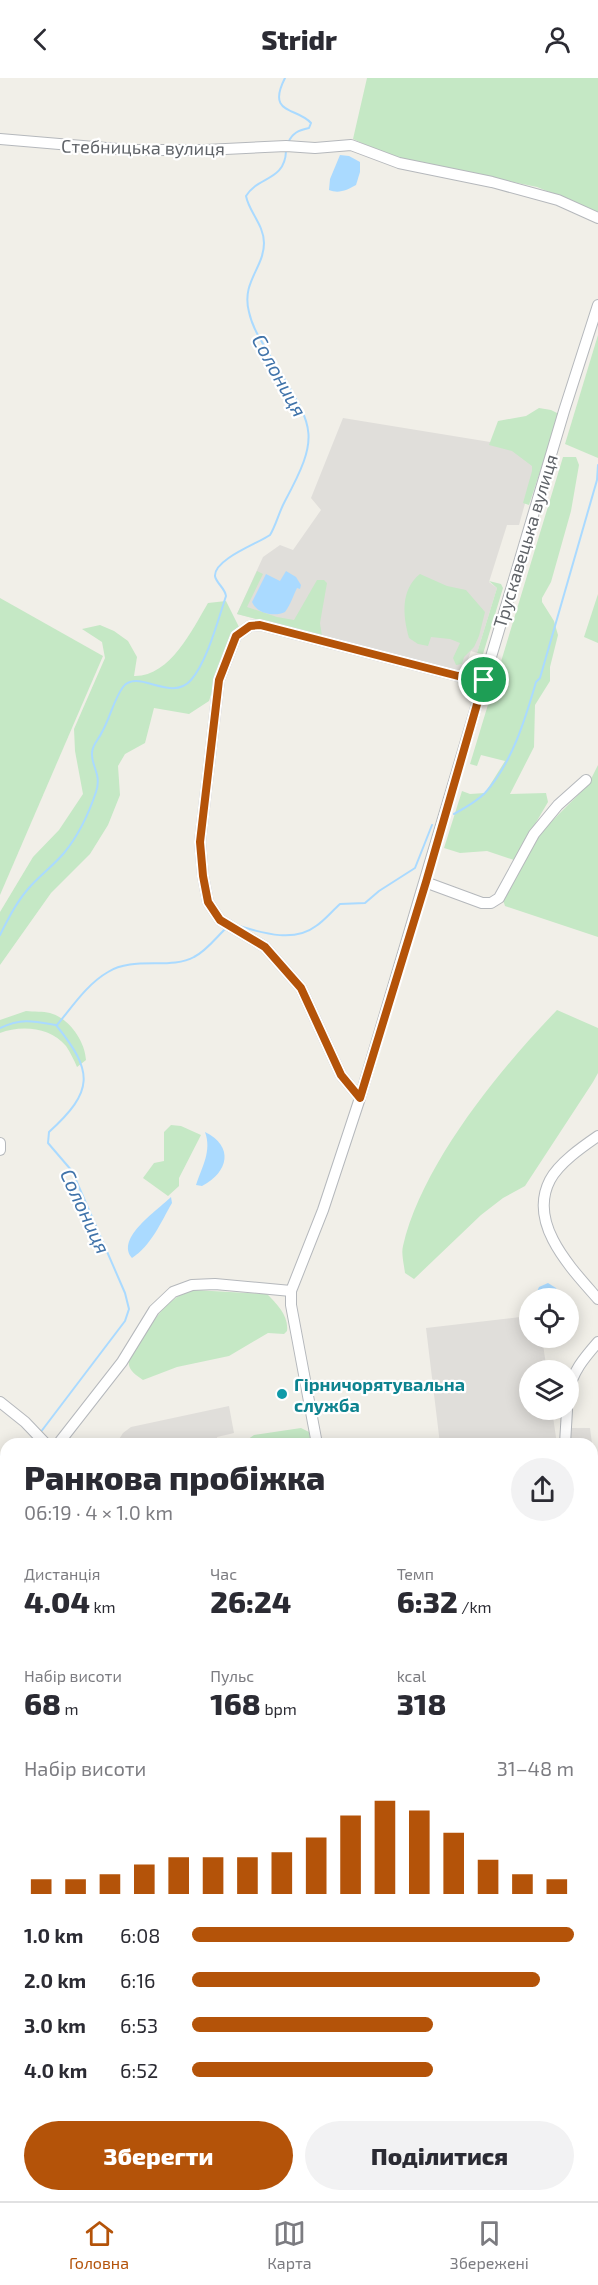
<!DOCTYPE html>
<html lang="uk">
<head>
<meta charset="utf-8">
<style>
  :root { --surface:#fff; --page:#f2f2f3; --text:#2b2b33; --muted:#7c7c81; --line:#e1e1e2; --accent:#b45309 }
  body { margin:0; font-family:"Exo 2",sans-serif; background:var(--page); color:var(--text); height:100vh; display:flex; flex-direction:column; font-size:22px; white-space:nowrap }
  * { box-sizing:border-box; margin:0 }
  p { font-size:20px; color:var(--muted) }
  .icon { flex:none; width:33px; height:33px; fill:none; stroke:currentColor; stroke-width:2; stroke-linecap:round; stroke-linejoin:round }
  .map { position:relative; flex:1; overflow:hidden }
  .drawer { position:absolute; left:0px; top:1360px; width:598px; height:764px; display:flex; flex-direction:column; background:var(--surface); border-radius:18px 18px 0 0; box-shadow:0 3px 15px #0003 }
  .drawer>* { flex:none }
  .tools { position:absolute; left:519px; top:1210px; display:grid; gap:12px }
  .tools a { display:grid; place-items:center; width:60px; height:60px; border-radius:50%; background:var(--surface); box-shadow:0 3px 15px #0003; font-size:30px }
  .pin { position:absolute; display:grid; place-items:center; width:51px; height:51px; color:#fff; margin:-26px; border:3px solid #fff; border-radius:50%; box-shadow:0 2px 6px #0007 }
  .round { display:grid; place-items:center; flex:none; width:63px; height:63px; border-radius:32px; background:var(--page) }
  .overview { display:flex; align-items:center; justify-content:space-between; height:102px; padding:0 24px }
  h1 { font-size:33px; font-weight:800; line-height:45px }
  .stats { display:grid; grid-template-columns:repeat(3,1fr); gap:9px; height:102px; padding:6px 24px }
  .stats div { display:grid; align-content:center }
  .stats b { font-size:30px; font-weight:800 }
  .stats small { font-size:16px; font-weight:400 }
  .stats p { font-size:16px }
  .chart { height:168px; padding:12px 24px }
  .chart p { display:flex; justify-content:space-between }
  .chart svg { width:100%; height:108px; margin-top:6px; stroke:var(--accent); stroke-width:6 }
  .cta { display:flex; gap:12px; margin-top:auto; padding:12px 24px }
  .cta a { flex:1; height:69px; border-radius:36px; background:var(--accent); color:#fff; font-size:24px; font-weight:800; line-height:69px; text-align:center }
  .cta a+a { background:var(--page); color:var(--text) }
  ul { padding:0 24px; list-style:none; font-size:20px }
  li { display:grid; grid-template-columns:96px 72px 1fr; align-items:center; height:45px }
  li i { height:15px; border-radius:8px; background:var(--accent) }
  header { display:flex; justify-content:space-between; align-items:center; height:78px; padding:0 24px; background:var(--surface); font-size:27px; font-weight:800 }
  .tab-bar { display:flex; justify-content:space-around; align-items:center; height:84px; border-top:2px solid var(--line); background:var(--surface); font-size:16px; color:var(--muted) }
  .tab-bar a { display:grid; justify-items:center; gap:3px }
  .tab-bar .current { color:var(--accent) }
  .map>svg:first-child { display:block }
</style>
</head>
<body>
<header><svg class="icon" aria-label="back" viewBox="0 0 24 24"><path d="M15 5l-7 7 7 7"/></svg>Stridr<svg class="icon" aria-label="person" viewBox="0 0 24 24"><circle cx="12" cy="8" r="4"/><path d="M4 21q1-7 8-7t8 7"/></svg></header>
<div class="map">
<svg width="598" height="2123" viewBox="0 0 598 2123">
  <rect width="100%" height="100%" fill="#f1efe8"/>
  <polygon fill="#fef7e0" points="598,1668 598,1710 593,1711 593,1670"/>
  <g fill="#e0deda">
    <polygon points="343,340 540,372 519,447 507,447 489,504 497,510 477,575 471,573 465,590 460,593 237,536 263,479 280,467 293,472 321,432 311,420"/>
    <polygon points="529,1238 530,1260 542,1260 547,1293 530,1293 530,1332 552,1332 557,1366 440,1366 426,1250"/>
    <polygon points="229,1328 234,1355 217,1359 218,1366 116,1366 123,1355 131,1349"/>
    <polygon points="569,1350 590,1350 592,1366 569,1366"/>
    <polygon points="593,1374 594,1386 598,1385 598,1460 593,1462"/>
  </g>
  <g fill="#c5e8c5">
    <polygon points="367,0 598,0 598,134 537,109 394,80 353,61"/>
    <polygon points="598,257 598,380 565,366"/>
    <polygon points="539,330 551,332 559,336 529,427 523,425 532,393 532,388 512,373 489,367 498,343 526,338"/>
    <polygon points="563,379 576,379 579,387 571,433 551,504 542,520 542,524 554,543 558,557 550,589 550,603 535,627 534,669 510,716 546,715 548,724 514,782 487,773 460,775 444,770 462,713 470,716 485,715 505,683 481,677 477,688 470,686"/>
    <polygon points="257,493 263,496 247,529 277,539 294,542 317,502 324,502 327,505 320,545 322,558 237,536"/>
    <path d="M420,496l27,12 19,4 19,22 -6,24 -5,11 -10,10 -2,7 -6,1 -3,-7 7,-15 -10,-4 -19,-2 -3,9 -10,-2 -9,-6c-6,-22 -9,-48 11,-64z"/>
    <polygon points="489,503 501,506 503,510 483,576 477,575 497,510"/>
    <polygon points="598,516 598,565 584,559"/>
    <polygon points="0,520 103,578 0,817"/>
    <path d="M226,523l13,26 -11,16 -19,58 -20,13 -35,-6 -9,35 -20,11 -7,12 2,29 -12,30 -18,29 -39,39 -51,72v-53l33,-55 26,-27 24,-36 -8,-43 -1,-22 31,-71 -3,-16 -20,-13 18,-4 14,6 14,10 9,16 -3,19c36,1 58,-46 74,-73z"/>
    <polygon points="598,687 598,859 505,828 503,822 541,754 588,707"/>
    <path d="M557,932l41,18v45l-5,9 -68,104 -22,12 -22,17 -67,64 -9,-6c-1,-9 -4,-19 -2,-27 19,-82 97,-177 154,-236z"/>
    <path d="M26,933c8,1 17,0 24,2 19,5 35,28 36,47l-9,7c-3,-7 -7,-15 -11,-21 -16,-19 -45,-21 -66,-13v-13z"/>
    <polygon points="171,1047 181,1048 201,1057 179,1100 179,1108 168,1118 143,1100 154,1085 164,1083 164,1054"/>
    <path d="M194,1212l73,4c10,10 22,22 20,37l-3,3 -16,-1 -39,23 -52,11 -34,13c-7,-5 -16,-10 -14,-20 17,-26 33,-63 65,-70z"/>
    <polygon points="301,1350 309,1354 311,1366 241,1366 254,1357"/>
  </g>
  <g fill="#aadaff">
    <path d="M340,77l9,1 11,6v10l-4,13c-9,5 -17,9 -27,5l1,-11z"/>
    <path d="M286,493l10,6 5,8 -1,4 -3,-1c-4,8 -6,16 -12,24 -10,5 -28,2 -33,-10l14,-28 14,7z"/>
    <path d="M205,1054c29,14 24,40 -3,54l-6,-1c6,-18 16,-34 9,-53z"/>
    <path d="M171,1119l1,6c-11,19 -21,43 -40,55 -17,-20 26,-48 39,-61z"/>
    <polygon points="548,1205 556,1210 558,1217 557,1221 537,1221 536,1216 539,1209"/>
  </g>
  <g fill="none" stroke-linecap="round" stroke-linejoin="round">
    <g stroke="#aadaff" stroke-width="2">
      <path d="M285,0c-19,37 12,29 26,45l-2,5c-10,2 -17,5 -21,15"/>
      <path d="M454,736c11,-6 22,-12 31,-21 27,-30 40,-73 51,-111l4,-4 57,-198 1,-15"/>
      <path d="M239,848c24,7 55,17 77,0 9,-6 16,-15 24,-22l25,-1 14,-12 36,-23 17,-43"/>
      <path d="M0,857c8,-16 16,-32 28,-46 11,-13 25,-23 36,-36 14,-17 25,-40 32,-61 6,-18 -5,-26 -4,-39 0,-8 7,-14 10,-21 8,-14 12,-33 21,-45 15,-19 48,16 68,-7 16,-18 27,-60 35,-84 -1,-8 -10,-13 -11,-20 -1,-17 44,-33 55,-41 6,-10 9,-23 15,-34 36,-67 29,-73 -9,-136 -10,-17 -23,-34 -27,-53 -8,-30 15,-44 15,-69 0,-18 -15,-31 -18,-47 12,-20 39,-15 40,-45"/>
      <path d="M57,947c15,-18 30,-41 51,-53 25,-16 63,-2 86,-15 12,-6 21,-18 31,-28"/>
      <path d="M0,950c22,-10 33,-7 56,-3 38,47 38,66 -7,107l-1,11 24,28 53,122 4,16 -4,12 -85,112"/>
      <polyline points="29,1366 36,1359"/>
      <polyline points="0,1378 6,1376"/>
      <polyline points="0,1573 6,1576"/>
      <polyline points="592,2009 598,2008"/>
      <polyline points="312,2118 317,2123"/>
      <polyline points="544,2118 545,2123"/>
      <polyline points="583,2123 598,2122"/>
    </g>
    <defs>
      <g id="minor">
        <polyline points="0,61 130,72 205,72 286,68 315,70 351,67 399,85 492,104 558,122 598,140"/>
        <polyline points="425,804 482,825 491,825 499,820 534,756 558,727 586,702"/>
        <polyline points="360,1020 341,997 301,910 265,869 220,842 208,824 203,798 200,764 219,602 236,558 250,548 260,547 458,598 484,602"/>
        <path d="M598,1058c-16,11 -39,27 -48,44 -23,44 22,89 48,119"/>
        <polyline points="0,1065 0,1072"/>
        <path d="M568,1316c4,-22 16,-36 30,-52"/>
        <polyline points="0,1324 25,1344 46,1366"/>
        <polyline points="58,1366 122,1284 154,1232 173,1214 192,1207 215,1206 291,1213"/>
        <polyline points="317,1366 291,1227 291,1213 323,1132 360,1020 564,333 598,227"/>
        <polyline points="565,1366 567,1332"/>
        <polyline points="592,1718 598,1716"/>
        <polyline points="0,1778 6,1798"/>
        <polyline points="0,1816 6,1820"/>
        <polyline points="592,1861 598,1858"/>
        <polyline points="0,1888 6,1887"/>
        <polyline points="592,1923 598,1920"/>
        <polyline points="592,2019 598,2017"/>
        <polyline points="0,2020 6,2010"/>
        <polyline points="294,2118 299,2123"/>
        <polyline points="429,2118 433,2123"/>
        <polyline points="38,2123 42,2118"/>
        <polyline points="187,2123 201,2120 210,2123"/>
        <polyline points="229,2123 235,2118"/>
      </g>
    </defs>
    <use href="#minor" stroke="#b5b8bc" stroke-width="12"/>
    <use href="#minor" stroke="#fff" stroke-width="10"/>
  </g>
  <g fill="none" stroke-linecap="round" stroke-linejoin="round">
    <defs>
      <polygon id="route" points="260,547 458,598 484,602 426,804 360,1020 341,997 301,910 265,869 220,842 208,824 203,798 200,764 219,602 236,558 250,548"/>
    </defs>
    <use href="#route" stroke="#fff" stroke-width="12"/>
    <use href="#route" stroke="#b45309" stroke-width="8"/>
  </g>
  <circle fill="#0f9aa8" stroke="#fff" stroke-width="2" cx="282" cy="1316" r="6"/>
  <g text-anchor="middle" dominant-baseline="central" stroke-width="4.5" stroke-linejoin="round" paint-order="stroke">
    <g font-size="18" fill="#5f6368" stroke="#fff">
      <text transform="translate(143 69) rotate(1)">Стебницька вулиця</text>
      <text transform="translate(525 463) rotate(-73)">Трускавецька вулиця</text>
    </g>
    <g font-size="18" font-weight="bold" fill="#0d838f" stroke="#fff" text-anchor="start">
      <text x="294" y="1306">Гірничорятувальна<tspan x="294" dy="21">служба</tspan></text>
    </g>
    <g font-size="20" font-style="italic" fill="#4174aa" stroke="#fff">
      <text transform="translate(280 297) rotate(61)">Солониця</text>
      <text transform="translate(86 1133) rotate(65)">Солониця</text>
    </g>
  </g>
</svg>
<div class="tools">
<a><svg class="icon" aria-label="locate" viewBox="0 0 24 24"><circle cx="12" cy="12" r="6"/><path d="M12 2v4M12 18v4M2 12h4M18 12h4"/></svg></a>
<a><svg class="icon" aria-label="layers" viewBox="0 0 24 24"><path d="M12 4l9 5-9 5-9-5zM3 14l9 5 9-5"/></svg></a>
</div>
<div class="pin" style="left:484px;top:602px;background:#1e9e55"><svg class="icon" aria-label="arrive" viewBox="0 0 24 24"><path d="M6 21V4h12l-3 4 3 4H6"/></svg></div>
<section class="drawer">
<div class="overview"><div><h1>Ранкова пробіжка</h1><p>06:19 · 4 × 1.0 km</p></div><a class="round"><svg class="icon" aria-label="share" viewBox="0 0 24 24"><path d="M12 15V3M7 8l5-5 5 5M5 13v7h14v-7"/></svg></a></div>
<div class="stats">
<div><p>Дистанція</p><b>4.04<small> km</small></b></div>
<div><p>Час</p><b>26:24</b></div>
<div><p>Темп</p><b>6:32<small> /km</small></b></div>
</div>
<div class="stats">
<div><p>Набір висоти</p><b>68<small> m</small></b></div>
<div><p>Пульс</p><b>168<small> bpm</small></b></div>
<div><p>kcal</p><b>318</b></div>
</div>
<div class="chart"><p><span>Набір висоти</span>31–48 m</p>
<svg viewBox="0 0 160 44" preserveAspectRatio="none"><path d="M5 44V38M15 44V38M25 44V36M35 44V32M45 44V29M55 44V29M65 44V29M75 44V27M85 44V21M95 44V12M105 44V6M115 44V10M125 44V19M135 44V30M145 44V36M155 44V38"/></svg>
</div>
<ul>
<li><b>1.0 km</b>6:08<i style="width:100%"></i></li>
<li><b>2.0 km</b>6:16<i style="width:91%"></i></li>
<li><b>3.0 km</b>6:53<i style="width:63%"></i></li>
<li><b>4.0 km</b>6:52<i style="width:63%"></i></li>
</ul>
<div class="cta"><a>Зберегти</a><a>Поділитися</a></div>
</section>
</div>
<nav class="tab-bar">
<a class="current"><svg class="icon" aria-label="home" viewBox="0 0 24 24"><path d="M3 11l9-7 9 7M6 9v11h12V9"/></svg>Головна</a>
<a><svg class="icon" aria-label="map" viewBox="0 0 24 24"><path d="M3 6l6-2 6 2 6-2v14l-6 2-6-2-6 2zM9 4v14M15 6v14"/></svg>Карта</a>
<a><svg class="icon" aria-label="saved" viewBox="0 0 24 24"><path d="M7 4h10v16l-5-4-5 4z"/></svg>Збережені</a>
</nav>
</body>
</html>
